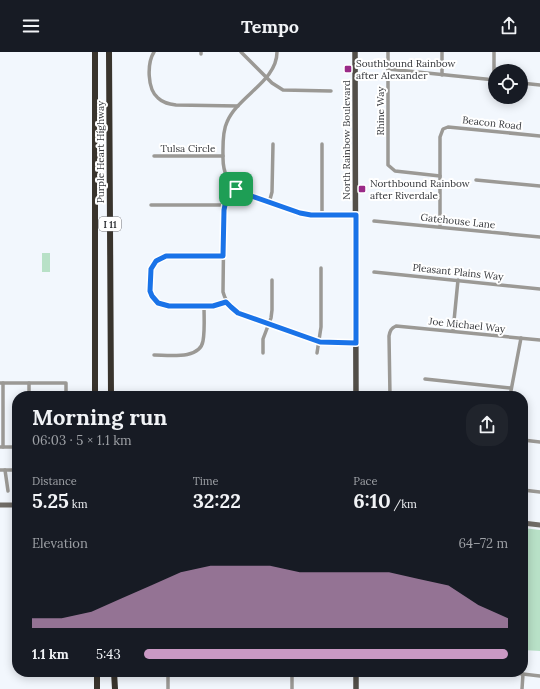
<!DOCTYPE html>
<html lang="en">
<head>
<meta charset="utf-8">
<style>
  :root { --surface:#171b24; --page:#20242c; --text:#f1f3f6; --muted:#9ea1a6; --accent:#ca99c4 }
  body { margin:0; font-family:Lora,serif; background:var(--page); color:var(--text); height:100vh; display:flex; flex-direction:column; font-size:15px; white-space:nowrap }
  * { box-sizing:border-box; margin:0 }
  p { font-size:13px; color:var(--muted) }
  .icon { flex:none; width:22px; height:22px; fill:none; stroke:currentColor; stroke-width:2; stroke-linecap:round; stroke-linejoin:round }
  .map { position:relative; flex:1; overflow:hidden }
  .sheet { position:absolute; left:12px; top:339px; width:516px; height:286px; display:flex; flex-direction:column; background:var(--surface); border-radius:16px; box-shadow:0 2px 10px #0003 }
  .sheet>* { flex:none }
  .fabs { position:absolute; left:488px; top:12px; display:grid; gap:8px }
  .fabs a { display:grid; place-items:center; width:40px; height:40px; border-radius:50%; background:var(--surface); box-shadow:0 2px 10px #0003; font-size:20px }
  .pin { position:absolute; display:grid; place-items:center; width:34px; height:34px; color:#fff; margin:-17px; border-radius:8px; box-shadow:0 2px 6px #0006 }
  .round { display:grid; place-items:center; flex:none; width:42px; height:42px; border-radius:16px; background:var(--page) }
  .head { display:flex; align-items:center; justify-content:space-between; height:68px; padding:0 20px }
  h1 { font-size:22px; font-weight:800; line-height:30px }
  .metrics { display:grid; grid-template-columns:repeat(3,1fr); gap:6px; height:68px; padding:4px 20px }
  .metrics div { display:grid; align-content:center }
  .metrics b { font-size:20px; font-weight:800 }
  .metrics small { font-size:11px; font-weight:400 }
  .metrics p { font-size:11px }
  .chart { height:112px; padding:8px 20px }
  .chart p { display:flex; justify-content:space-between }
  .chart svg { width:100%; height:72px; margin-top:4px; fill:var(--accent); opacity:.7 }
  ul { padding:0 20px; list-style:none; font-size:13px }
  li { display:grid; grid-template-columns:64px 48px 1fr; align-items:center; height:30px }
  li i { height:10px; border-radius:5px; background:var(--accent) }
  header { display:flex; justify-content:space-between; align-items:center; height:52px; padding:0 20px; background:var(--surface); font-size:18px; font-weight:800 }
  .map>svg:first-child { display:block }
</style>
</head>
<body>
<header><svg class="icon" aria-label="menu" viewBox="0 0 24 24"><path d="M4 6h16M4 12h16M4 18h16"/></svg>Tempo<svg class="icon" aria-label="share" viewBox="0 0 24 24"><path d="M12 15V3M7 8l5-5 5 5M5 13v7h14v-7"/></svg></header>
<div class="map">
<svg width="540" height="637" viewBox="0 0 540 637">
  <rect width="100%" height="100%" fill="#f2f7fd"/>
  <g fill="#b8e1c7">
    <rect x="42" y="201" width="8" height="19"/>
    <polygon points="523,476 540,478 540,599 523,598"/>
  </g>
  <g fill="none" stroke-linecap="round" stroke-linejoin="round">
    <g stroke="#9b9995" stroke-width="3.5">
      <path d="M154,0c-7,11 -7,37 4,46 5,5 11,6 18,7l62,1"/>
      <polyline points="201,0 201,2"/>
      <polyline points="241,0 272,31 283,38 331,39"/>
      <path d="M277,0c0,29 -39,44 -50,70 -5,10 -4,25 -4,36 0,14 5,26 17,34l60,21 11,2h45"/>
      <polyline points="388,0 388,113 395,119 440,124"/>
      <polyline points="442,0 442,23"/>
      <polyline points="388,17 495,28"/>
      <polyline points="494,28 494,0"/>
      <polyline points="521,31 540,33"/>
      <polyline points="154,104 223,104"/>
      <polyline points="476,128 540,134"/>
      <path d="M236,137l-11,16 -1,5 -1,82c4,14 12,20 25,25l71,25 37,1"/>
      <polyline points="269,151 272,140 273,92"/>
      <polyline points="151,153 225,153"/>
      <polyline points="322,163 322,92"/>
      <polyline points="374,169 540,185"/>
      <polyline points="440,175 440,85 443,77 448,75 540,84"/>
      <polyline points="223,203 166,204 155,209 151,217 150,239 155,248 163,253 213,254 226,250"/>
      <polyline points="374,220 540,237"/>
      <polyline points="453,279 458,228"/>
      <polyline points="263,301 263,287 271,266 272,258 272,228"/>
      <polyline points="317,301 321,275 321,216"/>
      <path d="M154,303c14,0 46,5 49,-14 2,-11 1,-23 1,-35"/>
      <polyline points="425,327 511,336"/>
      <polyline points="0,331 66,331 66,344"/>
      <polyline points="29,344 29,331"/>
      <path d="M390,344l-1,-60c1,-5 2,-8 7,-10l144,14"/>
      <polyline points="510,344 521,286"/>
      <polyline points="523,388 540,390"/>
      <polyline points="0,395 17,395"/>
      <polyline points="3,395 3,331"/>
      <polyline points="0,418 17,418"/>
      <polyline points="5,418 8,439"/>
      <polyline points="523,438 540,440"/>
      <polyline points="292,620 292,637"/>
      <polyline points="505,620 540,624"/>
      <polyline points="168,637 168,620"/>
      <polyline points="522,637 523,622"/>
    </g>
    <g stroke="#706c67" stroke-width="5">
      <polyline points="0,453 17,453"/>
      <polyline points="523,471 540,473"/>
    </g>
    <g stroke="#524e48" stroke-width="5.5">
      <polyline points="355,0 356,344"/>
      <polyline points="356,620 356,637"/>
    </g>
    <g stroke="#39342d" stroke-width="6">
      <polyline points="95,0 95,344"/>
      <polyline points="109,0 111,344"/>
      <polyline points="97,620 97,637"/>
      <polyline points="114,620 115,637"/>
    </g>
  </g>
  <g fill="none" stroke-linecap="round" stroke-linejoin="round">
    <defs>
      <polygon id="route" points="236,137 240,140 300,161 311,163 356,163 356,291 320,290 238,261 231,255 226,250 213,254 169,254 158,251 152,244 150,239 151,217 156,209 166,204 223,204 224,158 225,153"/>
    </defs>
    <use href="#route" stroke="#fff" stroke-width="8"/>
    <use href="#route" stroke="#1a73e8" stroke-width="5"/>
  </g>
  <g fill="#9a2a88" stroke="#fff" stroke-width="1.5">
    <rect x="344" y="13" width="8" height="8" rx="2"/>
    <rect x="358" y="133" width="8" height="8" rx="2"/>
  </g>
  <g text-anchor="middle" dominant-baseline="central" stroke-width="4" stroke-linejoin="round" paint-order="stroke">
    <rect fill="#fff" stroke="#727376" stroke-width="1" x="99" y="165" width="22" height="14" rx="3"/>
    <g font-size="9" font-weight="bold" fill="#35373b">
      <text x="110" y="172">I 11</text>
    </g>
    <g font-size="10" fill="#35373b" stroke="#fff" text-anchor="start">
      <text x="356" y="11">Southbound Rainbow<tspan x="356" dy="12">after Alexander</tspan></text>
      <text x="370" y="131">Northbound Rainbow<tspan x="370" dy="12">after Riverdale</tspan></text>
    </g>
    <g font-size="10" fill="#35373b" stroke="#fff">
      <text transform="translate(380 59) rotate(-90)">Rhine Way</text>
      <text transform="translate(492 71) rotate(6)">Beacon Road</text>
      <text transform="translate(346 88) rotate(-90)">North Rainbow Boulevard</text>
      <text x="188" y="96">Tulsa Circle</text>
      <text transform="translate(100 100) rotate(-90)">Purple Heart Highway</text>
      <text transform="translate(458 169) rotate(6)">Gatehouse Lane</text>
      <text transform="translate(458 220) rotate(6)">Pleasant Plains Way</text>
      <text transform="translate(467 273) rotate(6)">Joe Michael Way</text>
    </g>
  </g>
</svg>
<div class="fabs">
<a><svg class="icon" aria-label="locate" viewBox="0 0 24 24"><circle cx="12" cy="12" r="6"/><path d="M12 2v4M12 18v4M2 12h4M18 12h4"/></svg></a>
</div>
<div class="pin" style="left:236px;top:137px;background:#1e9e55"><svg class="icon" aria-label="arrive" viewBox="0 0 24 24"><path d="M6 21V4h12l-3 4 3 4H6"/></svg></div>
<section class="sheet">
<div class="head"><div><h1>Morning run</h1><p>06:03 · 5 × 1.1 km</p></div><a class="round"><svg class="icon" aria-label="share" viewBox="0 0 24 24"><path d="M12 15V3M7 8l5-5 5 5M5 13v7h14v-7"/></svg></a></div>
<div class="metrics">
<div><p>Distance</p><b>5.25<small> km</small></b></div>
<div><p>Time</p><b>32:22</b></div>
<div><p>Pace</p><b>6:10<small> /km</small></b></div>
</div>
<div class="chart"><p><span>Elevation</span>64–72 m</p>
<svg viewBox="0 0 160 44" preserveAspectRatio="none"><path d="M0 44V38L10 38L20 34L30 26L40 18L50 10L60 6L70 6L80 6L90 10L100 10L110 10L120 10L130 14L140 18L150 30L160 38V44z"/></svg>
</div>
<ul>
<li><b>1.1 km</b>5:43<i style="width:100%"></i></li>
</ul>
</section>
</div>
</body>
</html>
